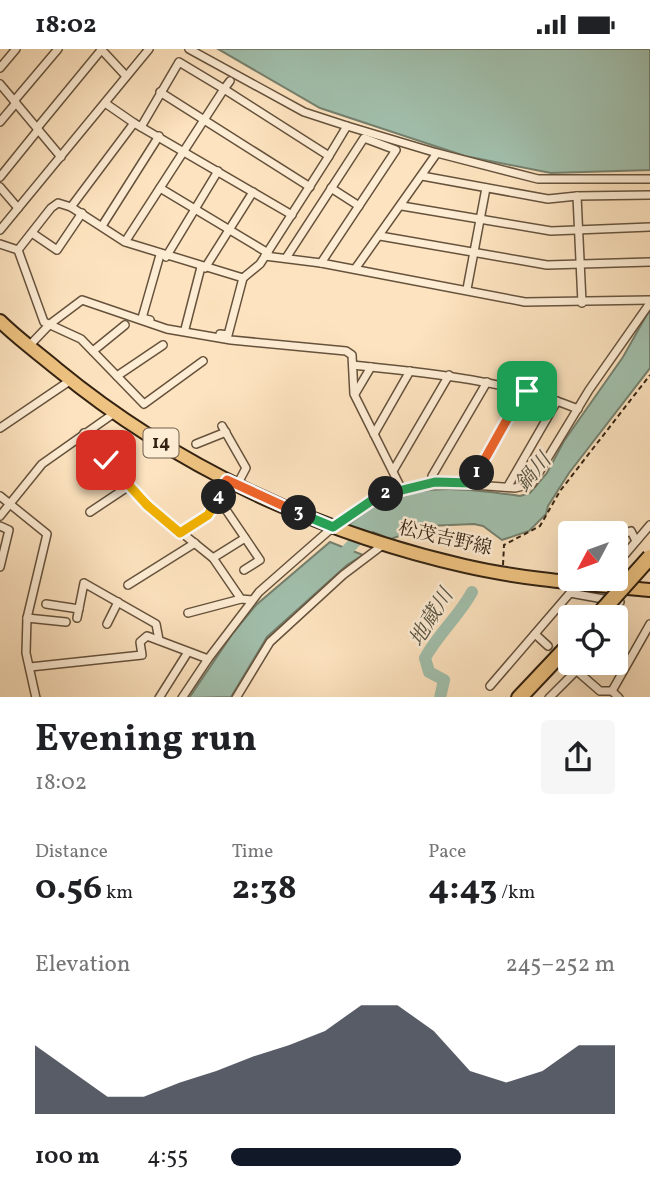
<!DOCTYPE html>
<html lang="en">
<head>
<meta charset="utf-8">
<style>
  :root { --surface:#fff; --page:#f6f6f6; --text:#202124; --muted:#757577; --accent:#111827 }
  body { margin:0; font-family:Vollkorn,"Noto Serif JP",serif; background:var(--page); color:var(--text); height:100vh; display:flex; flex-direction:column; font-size:26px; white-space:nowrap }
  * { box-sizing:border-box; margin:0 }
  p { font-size:23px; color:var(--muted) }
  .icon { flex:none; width:38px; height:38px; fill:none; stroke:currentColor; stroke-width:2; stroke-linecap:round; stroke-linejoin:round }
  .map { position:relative; height:648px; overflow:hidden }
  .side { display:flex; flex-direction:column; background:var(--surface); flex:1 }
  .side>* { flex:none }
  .needle { width:46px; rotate:229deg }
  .controls { position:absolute; left:558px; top:472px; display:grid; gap:14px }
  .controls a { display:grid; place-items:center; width:70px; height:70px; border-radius:7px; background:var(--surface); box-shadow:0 7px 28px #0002; font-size:35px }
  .pin { position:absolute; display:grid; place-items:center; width:60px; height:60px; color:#fff; margin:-30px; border-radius:14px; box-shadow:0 4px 10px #0006 }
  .km { position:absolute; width:35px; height:35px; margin:-18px; border-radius:50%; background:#222; color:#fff; font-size:19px; line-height:35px; text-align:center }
  .round { display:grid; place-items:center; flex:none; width:74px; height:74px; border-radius:7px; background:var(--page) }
  .headline { display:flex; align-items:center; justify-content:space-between; height:119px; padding:0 35px }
  h1 { font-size:38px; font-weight:700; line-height:52px }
  .figures { display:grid; grid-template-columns:repeat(3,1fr); gap:10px; height:119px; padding:7px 35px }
  .figures div { display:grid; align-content:center }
  .figures b { font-size:35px; font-weight:700 }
  .figures small { font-size:19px; font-weight:400 }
  .figures p { font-size:19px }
  .chart { height:196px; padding:14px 35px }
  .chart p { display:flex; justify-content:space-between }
  .chart svg { width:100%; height:126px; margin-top:7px; fill:var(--accent); opacity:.7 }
  ul { padding:0 35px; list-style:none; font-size:23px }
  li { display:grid; grid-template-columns:112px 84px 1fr; align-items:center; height:52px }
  li i { height:18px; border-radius:9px; background:var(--accent) }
  .status { display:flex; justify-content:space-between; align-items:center; height:49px; padding:0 35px; background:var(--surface); direction:ltr }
  .status svg { height:19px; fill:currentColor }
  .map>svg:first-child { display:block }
</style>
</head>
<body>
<div class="status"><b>18:02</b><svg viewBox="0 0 49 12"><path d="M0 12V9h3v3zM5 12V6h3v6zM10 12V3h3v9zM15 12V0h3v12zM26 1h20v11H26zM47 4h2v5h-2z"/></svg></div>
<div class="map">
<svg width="650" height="649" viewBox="0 0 650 649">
  <rect width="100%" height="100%" fill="#fde3bf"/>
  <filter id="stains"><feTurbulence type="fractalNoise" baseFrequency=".00286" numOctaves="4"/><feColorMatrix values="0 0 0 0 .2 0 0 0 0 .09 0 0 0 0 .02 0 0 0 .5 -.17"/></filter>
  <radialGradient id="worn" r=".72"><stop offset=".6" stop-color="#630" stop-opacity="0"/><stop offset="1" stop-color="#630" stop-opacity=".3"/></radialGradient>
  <g fill="#a1bfac" stroke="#75806e" stroke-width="2">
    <polygon points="218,0 650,0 650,121 551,124 465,107 320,59"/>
    <path d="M650,260v59l-81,105 -21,33 -2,8 -17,17 -27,9 -19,-14 -9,-2 -47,2 -36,13 -18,-7 -5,3 -21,-9c11,-8 24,-20 36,-25 45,-18 91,-12 137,-5l10,-3 17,-20 17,-32 59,-84z"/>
    <polygon points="330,493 363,506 347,516 267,588 231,648 189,649 233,584 256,556"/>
  </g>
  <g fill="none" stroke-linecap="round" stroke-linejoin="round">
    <g stroke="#a1bfac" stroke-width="12">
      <polyline points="337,512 365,482"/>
      <path d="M440,649l4,-18 -15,-8 -4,-14c13,-24 34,-42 47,-66"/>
    </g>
    <polyline stroke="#d5bc9c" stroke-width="7" stroke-dasharray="7 3.5" stroke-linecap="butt" points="548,597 570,616"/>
    <defs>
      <g id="minor">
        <polyline points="101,0 126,27"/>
        <polyline points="189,0 304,63 347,77"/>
        <polyline points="0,19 16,0"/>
        <polyline points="0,35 61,108"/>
        <polyline points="160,43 310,138"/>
        <polyline points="14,52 58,0"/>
        <polyline points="105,54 134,74 292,166"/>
        <polyline points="0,73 16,54"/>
        <polyline points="141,78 179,13 224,40 230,32"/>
        <polyline points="37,79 102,0"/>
        <polyline points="329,107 347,77 437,104"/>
        <polyline points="422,127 548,150 577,147 650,146"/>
        <polyline points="0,128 38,81"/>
        <polyline points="0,138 18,159"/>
        <polyline points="160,139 268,204"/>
        <polyline points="331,139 359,157"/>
        <polyline points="577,147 582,254"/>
        <polyline points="402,157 551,182 650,178"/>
        <polyline points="71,158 134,74"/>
        <polyline points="102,177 159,87"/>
        <polyline points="0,181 149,0"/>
        <polyline points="32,184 57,201 82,164"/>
        <polyline points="380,187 547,216 650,213"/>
        <polyline points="0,195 18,201 51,159 58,154 71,158 125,193 243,229 260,215 329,107 224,40 125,193"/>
        <polyline points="18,201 44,273 81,290 144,355 203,312"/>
        <polyline points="265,207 321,214 525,253 650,251"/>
        <polyline points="166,208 218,122"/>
        <polyline points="286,209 364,89 396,101 321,214"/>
        <polyline points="205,219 253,143"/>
        <polyline points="355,220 437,104 538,130 650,130"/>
        <polyline points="467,240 486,139"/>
        <polyline points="150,271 142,269 160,206"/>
        <polyline points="185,280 201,218"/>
        <polyline points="220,285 228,286 243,229"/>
        <polyline points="29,297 50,275 82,251 167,280 231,291 346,302 352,306 354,345 402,441"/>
        <polyline points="93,302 125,276"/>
        <path d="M353,316c77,8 153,15 225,44"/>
        <polyline points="117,327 163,296"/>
        <polyline points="355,345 371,318"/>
        <polyline points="222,377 246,419 237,436"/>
        <polyline points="0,379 71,331"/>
        <polyline points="84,384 151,459 213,509 241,550 252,551"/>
        <polyline points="374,385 410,322"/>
        <polyline points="196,395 226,383"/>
        <polyline points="393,422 449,326"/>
        <polyline points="432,434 432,427 487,333"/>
        <polyline points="472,434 523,342"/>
        <polyline points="508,437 557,352"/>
        <polyline points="0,447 47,485 27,569 26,604 36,649"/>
        <polyline points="218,449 260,511 244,521"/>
        <polyline points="90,463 129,437"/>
        <polyline points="0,467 42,415 113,365"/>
        <polyline points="0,477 9,481 0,518"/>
        <polyline points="180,484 208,466 227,431"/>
        <polyline points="616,488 631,482 636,492"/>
        <polyline points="570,506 570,510"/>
        <polyline points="213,509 245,489"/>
        <polyline points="616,516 650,476"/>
        <polyline points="128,536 195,494"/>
        <polyline points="46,555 79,560"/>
        <polyline points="188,564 241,550"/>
        <polyline points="27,569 66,573"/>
        <polyline points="77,569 84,534 156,575 159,591"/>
        <polyline points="107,575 118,553"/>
        <polyline points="535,585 548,597"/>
        <polyline points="570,616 600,642 612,642"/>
        <polyline points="30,618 142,606 140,593 147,587 208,610"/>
        <polyline points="490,637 570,544 620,553"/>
        <polyline points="159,649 188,603"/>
        <polyline points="182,649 208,610 259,543 333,478 374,450 435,433 515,439 532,435 589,341 650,254"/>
        <polyline points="236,649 270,593 343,526 384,495"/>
        <polyline points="549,649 577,621"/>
        <polyline points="619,649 612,642 650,575"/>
      </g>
      <path id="primary" d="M0,272c17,17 38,32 57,48 118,97 259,163 408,197 61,14 124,18 185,24"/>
      <polyline id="motorway" points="519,649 570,595"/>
    </defs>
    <use href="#minor" stroke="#66523c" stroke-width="10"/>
    <use href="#primary" stroke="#321" stroke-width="16"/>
    <use href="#motorway" stroke="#321" stroke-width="18"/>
    <polyline stroke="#321" stroke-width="2" stroke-dasharray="5 3.5" stroke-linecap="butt" points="503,516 504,496 540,477 560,442 650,326"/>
    <use href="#minor" stroke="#feedd5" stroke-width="7"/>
    <use href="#primary" stroke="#eec280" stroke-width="12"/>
    <use href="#motorway" stroke="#eec280" stroke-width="14"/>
    <defs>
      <polyline id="motorway-bridge" points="600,564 650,508"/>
    </defs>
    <use href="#motorway-bridge" stroke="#321" stroke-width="18" stroke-linecap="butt"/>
    <use href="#motorway-bridge" stroke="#eec280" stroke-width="14"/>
  </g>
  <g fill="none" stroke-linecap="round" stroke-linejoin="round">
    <defs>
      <polyline id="split-1" points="477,424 523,342 527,342"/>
      <polyline id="split-2" points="386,445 435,433 472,434 477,424"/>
      <polyline id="split-3" points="299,464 333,478 374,450 386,445"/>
      <polyline id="split-4" points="219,448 227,431 299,464"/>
      <polyline id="split-5" points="147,456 180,484 208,466 219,448"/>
      <polyline id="split-6" points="106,411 147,456"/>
    </defs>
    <use href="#split-1" stroke="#fff" stroke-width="14"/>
    <use href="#split-2" stroke="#fff" stroke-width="14"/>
    <use href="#split-3" stroke="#fff" stroke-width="14"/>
    <use href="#split-4" stroke="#fff" stroke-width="14"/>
    <use href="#split-5" stroke="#fff" stroke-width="14"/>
    <use href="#split-6" stroke="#fff" stroke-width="14"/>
    <use href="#split-1" stroke="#f0652b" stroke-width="9"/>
    <use href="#split-2" stroke="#22a559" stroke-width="9"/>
    <use href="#split-3" stroke="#22a559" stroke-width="9"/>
    <use href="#split-4" stroke="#f0652b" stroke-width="9"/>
    <use href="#split-5" stroke="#f5b400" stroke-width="9"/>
    <use href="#split-6" stroke="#f5b400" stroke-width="9"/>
  </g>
  <g text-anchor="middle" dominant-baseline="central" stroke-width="5" stroke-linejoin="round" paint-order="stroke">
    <rect fill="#feedd5" stroke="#705f4c" stroke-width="2" x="143.5" y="379.5" width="35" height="29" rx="5"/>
    <g font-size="18" font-weight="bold" fill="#321">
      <text x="161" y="394">14</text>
    </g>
    <g font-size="19" fill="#321" stroke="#feedd5">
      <text transform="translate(445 490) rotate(13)">松茂吉野線</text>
    </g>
    <g font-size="21" font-style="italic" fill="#545140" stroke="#feedd5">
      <text transform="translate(534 424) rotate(-50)">鍋川</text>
      <text transform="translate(432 569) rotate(-58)">地蔵川</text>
    </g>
  </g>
  <rect width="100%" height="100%" filter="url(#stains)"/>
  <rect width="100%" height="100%" fill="url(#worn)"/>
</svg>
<div class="controls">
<a><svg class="needle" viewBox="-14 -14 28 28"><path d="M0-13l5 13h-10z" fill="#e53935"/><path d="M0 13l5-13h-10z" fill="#757577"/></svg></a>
<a><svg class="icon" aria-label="locate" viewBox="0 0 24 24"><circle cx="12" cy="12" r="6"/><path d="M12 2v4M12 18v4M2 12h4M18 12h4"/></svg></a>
</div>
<div class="pin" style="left:527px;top:342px;background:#1e9e55"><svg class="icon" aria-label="arrive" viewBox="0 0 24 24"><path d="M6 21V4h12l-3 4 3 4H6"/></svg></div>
<div class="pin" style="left:106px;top:411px;background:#d93025"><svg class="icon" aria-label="check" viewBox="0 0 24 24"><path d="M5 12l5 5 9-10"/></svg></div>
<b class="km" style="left:477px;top:424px">1</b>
<b class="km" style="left:386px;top:445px">2</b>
<b class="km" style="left:299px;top:464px">3</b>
<b class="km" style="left:219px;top:448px">4</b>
</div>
<section class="side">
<div class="headline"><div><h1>Evening run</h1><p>18:02</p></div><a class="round"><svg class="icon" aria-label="share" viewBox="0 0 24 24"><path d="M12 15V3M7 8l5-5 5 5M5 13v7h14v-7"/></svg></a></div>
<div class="figures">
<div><p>Distance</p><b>0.56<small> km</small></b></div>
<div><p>Time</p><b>2:38</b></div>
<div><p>Pace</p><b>4:43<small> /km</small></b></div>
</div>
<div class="chart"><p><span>Elevation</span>245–252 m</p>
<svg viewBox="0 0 160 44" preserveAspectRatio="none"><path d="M0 44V20L10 29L20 38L30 38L40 33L50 29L60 24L70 20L80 15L90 6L100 6L110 15L120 29L130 33L140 29L150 20L160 20V44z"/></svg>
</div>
<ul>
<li><b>100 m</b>4:55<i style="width:60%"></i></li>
</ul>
</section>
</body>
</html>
